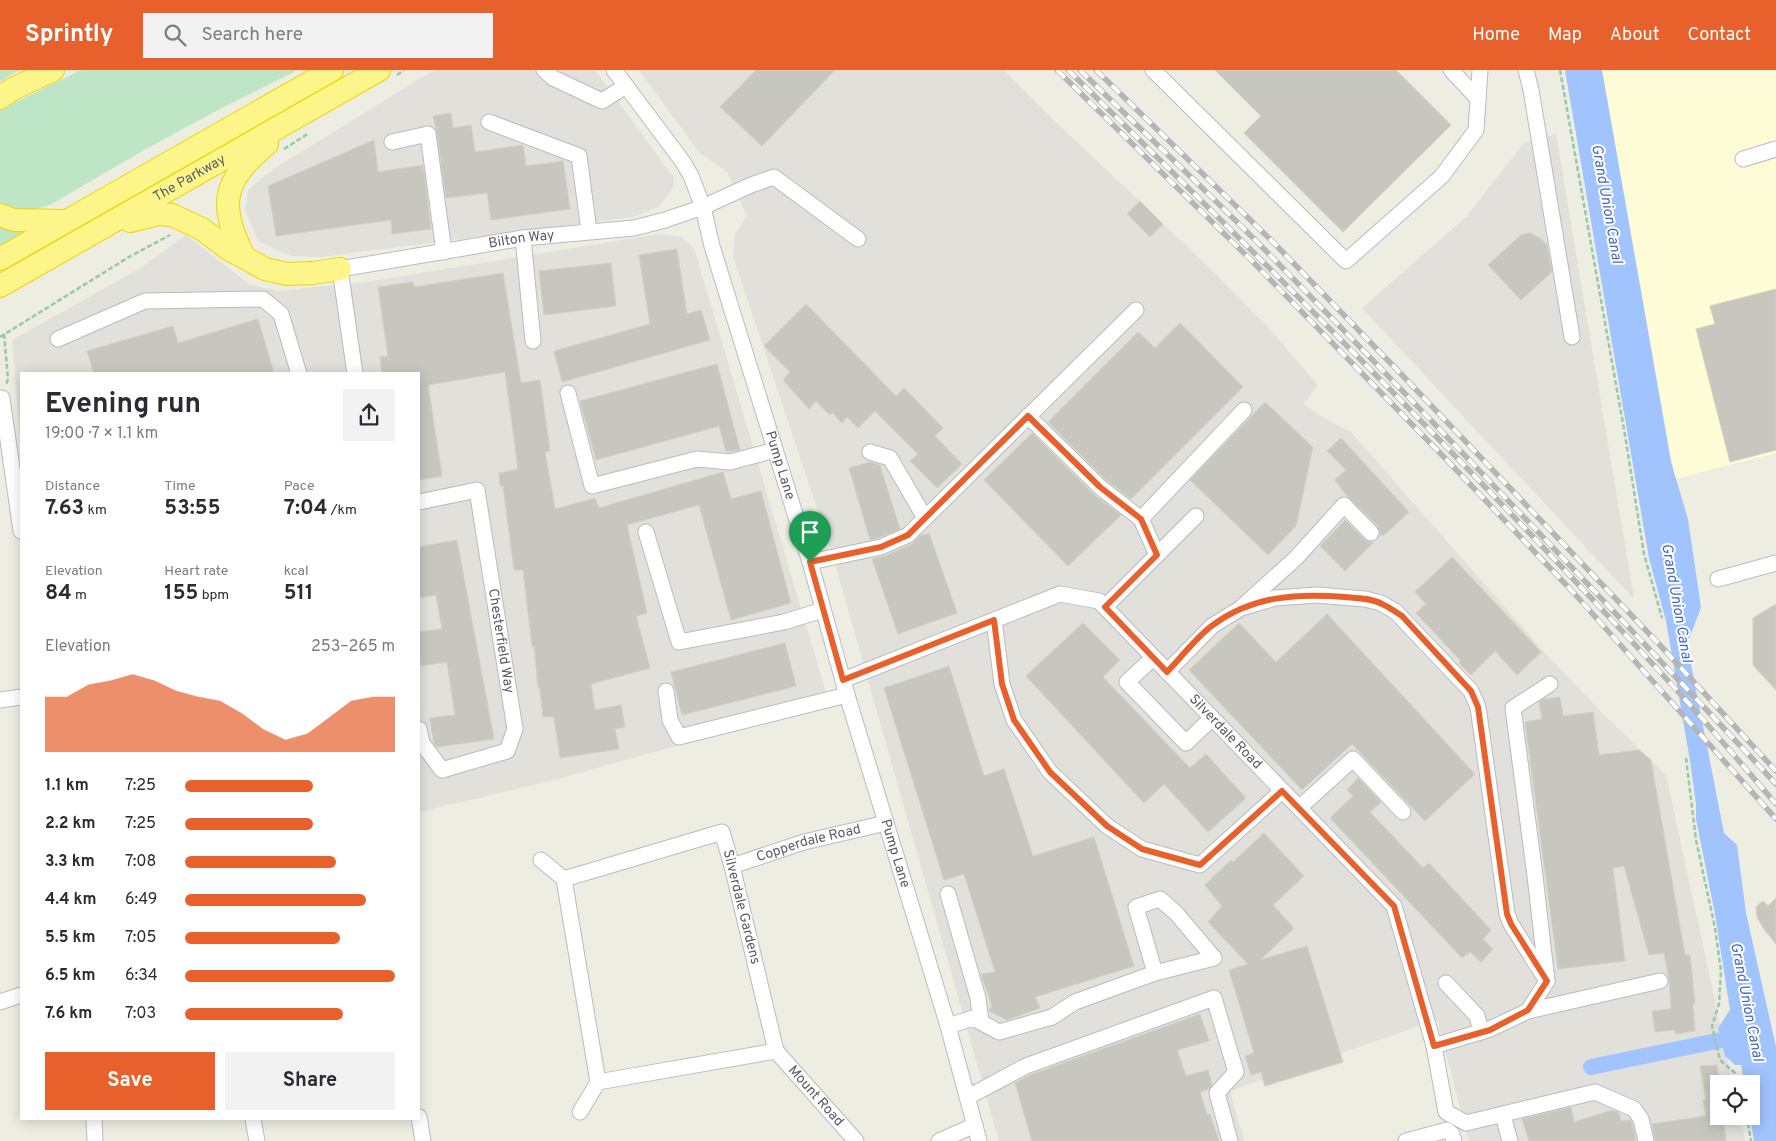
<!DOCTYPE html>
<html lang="en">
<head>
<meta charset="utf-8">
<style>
  :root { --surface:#fff; --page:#f2f2f3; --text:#2b2b33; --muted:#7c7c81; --accent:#e8612d }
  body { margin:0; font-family:Overpass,sans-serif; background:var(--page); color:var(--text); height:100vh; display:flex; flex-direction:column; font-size:19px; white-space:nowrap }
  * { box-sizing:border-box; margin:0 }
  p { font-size:16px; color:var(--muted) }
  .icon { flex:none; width:28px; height:28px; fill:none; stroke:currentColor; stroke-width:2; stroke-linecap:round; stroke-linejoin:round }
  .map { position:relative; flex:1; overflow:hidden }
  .details { position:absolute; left:20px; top:302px; width:400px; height:748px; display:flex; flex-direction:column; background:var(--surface); border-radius:0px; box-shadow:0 2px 12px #0003 }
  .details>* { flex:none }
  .buttons { position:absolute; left:1710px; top:1005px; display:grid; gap:10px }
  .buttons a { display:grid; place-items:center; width:50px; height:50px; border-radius:0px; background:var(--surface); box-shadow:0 2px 12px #0003; font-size:25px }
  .pin { position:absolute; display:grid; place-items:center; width:42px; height:42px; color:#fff; margin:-51px -21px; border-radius:50% 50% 50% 0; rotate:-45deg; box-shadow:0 0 5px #0007 }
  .pin .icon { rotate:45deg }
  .round { display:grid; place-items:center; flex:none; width:52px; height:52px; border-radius:0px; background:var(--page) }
  .head { display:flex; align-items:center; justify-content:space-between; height:85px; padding:0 25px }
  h1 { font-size:28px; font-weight:700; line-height:38px }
  .metrics { display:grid; grid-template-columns:repeat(3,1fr); gap:8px; height:85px; padding:5px 25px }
  .metrics div { display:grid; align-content:center }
  .metrics b { font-size:21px; font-weight:700 }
  .metrics small { font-size:14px; font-weight:400 }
  .metrics p { font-size:14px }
  .chart { height:140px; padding:10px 25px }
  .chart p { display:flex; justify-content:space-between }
  .chart svg { width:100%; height:90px; margin-top:5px; fill:var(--accent); opacity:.7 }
  .button { display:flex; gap:10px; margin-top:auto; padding:10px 25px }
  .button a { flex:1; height:58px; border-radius:0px; background:var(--accent); color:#fff; font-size:20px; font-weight:700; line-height:58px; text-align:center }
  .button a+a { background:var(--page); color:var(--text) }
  ul { padding:0 25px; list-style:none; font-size:16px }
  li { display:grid; grid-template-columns:80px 60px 1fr; align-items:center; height:38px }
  li i { height:12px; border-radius:6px; background:var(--accent) }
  header { display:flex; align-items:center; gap:30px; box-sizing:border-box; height:70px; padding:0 25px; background:var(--accent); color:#fff }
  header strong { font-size:24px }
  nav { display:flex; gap:28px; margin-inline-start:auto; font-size:18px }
  .search { width:350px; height:45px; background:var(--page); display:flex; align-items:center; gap:12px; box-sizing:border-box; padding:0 18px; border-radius:0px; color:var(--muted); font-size:19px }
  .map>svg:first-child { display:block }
</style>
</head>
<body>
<header>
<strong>Sprintly</strong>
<div class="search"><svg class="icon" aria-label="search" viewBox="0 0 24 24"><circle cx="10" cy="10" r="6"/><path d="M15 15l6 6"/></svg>Search here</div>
<nav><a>Home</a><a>Map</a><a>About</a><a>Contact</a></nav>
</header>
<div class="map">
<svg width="1776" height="1071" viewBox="0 0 1776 1071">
  <rect width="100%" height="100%" fill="#edede2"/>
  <polygon fill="#fdfcd7" points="1602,0 1776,0 1776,383 1675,409"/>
  <g fill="#e1e0da">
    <polygon points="434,0 595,0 674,108 672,120 658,137 633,147 320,187 291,186 258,171 245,140 248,120 272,100"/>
    <polygon points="639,0 1004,0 1055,51 1219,207 1272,262 1318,315 1303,334 1324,348 1351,362 1545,583 1603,644 1666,705 1733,1014 1719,1014 1719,1046 1740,1046 1745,1071 1469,1071 1437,950 1230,1021 1244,1071 999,1071 831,480 733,186 735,164 747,146 727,102 699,82"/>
    <polygon points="1556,64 1634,529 1362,238 1466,147 1524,73"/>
    <polygon points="659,164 681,167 694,178 830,636 762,652 550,711 419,742 419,304 21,304 21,379 12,270 139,199 186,165 249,214 277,221 366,212"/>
  </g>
  <g fill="#bee5c6">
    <polygon points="0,0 19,0 0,12"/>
    <polygon points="81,0 298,0 222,38 144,80 50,135 28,141 6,135 0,132 0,40"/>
    <polygon points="0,151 34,159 0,179"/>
  </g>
  <polygon fill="#a1c3fe" points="1565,0 1602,0 1671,392 1688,449 1701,538 1687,574 1724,763 1737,775 1746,843 1776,977 1776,1071 1754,1071 1750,1046 1751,1014 1745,1014 1741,995 1735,995 1725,986 1718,958 1730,940 1715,844 1696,749 1696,734 1690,691 1666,551 1649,488"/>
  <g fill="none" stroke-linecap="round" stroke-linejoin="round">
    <polyline stroke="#a1c3fe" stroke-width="16" points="1591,997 1741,966"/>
  </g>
  <g fill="#c8c7bf" stroke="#d2d0c0">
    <polygon points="756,0 835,0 762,76 720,37"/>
    <polygon points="1215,0 1396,0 1451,55 1343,162 1244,63 1261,46"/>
    <polygon points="451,43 453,58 471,55 475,82 523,75 526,96 563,91 570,139 491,150 487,123 446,128 437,63 433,46"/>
    <polygon points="374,70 378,102 423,95 431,159 392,164 391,150 276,166 268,116"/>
    <polygon points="1140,131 1163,154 1150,167 1127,144"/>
    <polygon points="1530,163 1540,168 1547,175 1552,202 1521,230 1488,195 1521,165"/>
    <polygon points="677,179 687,244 701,240 710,270 562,312 554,281 650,254 639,185"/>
    <polygon points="611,193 616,236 544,245 539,201"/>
    <polygon points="503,203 521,313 540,310 550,381 545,382 555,439 595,428 599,438 723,402 731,429 761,421 791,533 731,550 699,435 627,455 647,543 636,546 650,598 591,614 595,640 621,635 625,657 615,659 619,679 560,688 554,647 543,647 540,618 538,618 534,576 532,576 523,500 514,500 503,416 500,416 499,403 518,399 505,302 428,315 442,406 419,410 419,304 382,304 380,287 388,286 378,217 413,212 414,217"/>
    <polygon points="1776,219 1776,380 1730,392 1696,259 1715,254 1710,236"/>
    <polygon points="806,234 896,326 904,318 943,358 935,366 962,394 937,418 910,391 918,384 875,341 858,358 847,347 842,353 832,342 830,345 816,331 809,339 783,310 790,302 764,276"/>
    <polygon points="258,249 274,304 94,304 87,281 173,256 178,273"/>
    <polygon points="1180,253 1243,317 1131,429 1106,410 1048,352 1138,262 1155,278"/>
    <polygon points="717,294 740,380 726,382 719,356 596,390 580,331"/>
    <polygon points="1265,332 1313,377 1296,456 1268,485 1190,410"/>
    <polygon points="1032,363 1093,424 1121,445 1068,496 984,410"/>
    <polygon points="1341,368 1409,442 1383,466 1382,464 1380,466 1380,461 1378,456 1347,426 1335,410 1346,400 1327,381"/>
    <polygon points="870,392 880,395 900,459 878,468 870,470 849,398"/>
    <polygon points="1345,450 1365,470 1369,472 1374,472 1345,501 1320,476"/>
    <polygon points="929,463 957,543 898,564 872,489 885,486 912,474 920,466"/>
    <polygon points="457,470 494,669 437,677 434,674 430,648 455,645 447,592 421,596 419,580 419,562 442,559 436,525 419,528 419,477"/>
    <polygon points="1452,487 1541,582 1517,605 1495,581 1471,605 1459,593 1461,591 1416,543 1426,534 1415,522"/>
    <polygon points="1776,534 1776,620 1753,595 1753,548"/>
    <polygon points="1327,544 1475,704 1425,751 1352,674 1302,720 1189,600 1239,553 1276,592"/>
    <polygon points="1083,553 1120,590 1103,607 1190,698 1206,684 1246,728 1208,762 1164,714 1144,733 1026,606"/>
    <polygon points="785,573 796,616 682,645 671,602"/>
    <polygon points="949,596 984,706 1004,699 1033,786 1094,767 1134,896 1035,927 1040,938 1007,950 989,941 992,936 981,904 995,902 964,804 944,810 884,618"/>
    <polygon points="1560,627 1563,646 1593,642 1599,685 1639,680 1651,690 1685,885 1690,885 1695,933 1693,933 1695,961 1676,964 1674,960 1655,962 1652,941 1671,939 1669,909 1664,883 1649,885 1624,796 1613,798 1625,891 1558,899 1525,652 1542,649 1539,632 1543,629"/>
    <polygon points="1358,708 1381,732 1370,742 1423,798 1429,793 1491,860 1483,869 1493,879 1481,892 1470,882 1462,888 1330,748 1353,726 1347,720"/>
    <polygon points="1264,763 1304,806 1273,835 1294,858 1260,890 1307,876 1343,992 1265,1016 1261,1002 1251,1005 1245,986 1254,983 1229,900 1248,894 1208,852 1222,836 1205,815 1231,790 1233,792"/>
    <polygon points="1776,828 1776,874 1764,859 1757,847 1756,837 1763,831 1768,836"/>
    <polygon points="1200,944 1209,971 1177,980 1186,1006 1208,1000 1212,1015 1209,1019 1200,1022 1207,1045 1210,1044 1219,1071 1032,1071 1015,1013 1030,1005"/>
    <polygon points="1717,995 1719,1012 1719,1046 1723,1046 1726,1071 1655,1071 1652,1054 1706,1046 1703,1030 1706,1030 1700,996"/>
    <polygon points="1571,1037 1574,1052 1613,1040 1619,1043 1621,1051 1630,1050 1632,1053 1636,1071 1529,1071 1522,1049"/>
  </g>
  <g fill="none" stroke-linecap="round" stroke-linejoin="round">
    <defs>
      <g id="minor">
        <polyline points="544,0 553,8 602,31 626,16"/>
        <path id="s1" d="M614,0l69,92 8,14 12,31 9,39 98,316 37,133 101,331 31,115"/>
        <polyline points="1153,0 1346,191 1442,106 1476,60 1480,0"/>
        <polyline points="1451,0 1478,29"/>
        <polyline points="1526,0 1531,20 1572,267"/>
        <polyline points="489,52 579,86 589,161"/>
        <polyline points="392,72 428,64 444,182"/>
        <polyline points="1743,89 1776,79"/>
        <polyline points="523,168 533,271"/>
        <polyline points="58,269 145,231 263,229 281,244 299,304"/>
        <path id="s2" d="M355,304l-15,-105 183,-31 111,-10 31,-8 38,-13 48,-22 23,-8 84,62"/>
        <polyline points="568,323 592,416 697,389 730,392 775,380"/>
        <polyline points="2,328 21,461"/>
        <polyline points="1028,346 1100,417 1141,449"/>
        <polyline points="870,382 890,388 925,448"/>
        <path id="s3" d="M419,432l58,-12 38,239 -8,22 -65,19 -20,-27 -3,-14"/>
        <polyline points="646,462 679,572 784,552 823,540"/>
        <polyline points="1157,485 1141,449 1244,340"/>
        <polyline points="810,492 881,477 908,465 1136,240"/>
        <polyline points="1718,509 1776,493"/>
        <polyline points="1244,535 1296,488 1344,435 1371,463"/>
        <polyline points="1105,537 1196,446"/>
        <polyline points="994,550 1002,614 1014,650 1050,702 1107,756 1142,779 1200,795 1282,721"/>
        <polyline points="1153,588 1127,612 1186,673 1212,648"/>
        <polyline points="1167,602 1212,556 1241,538 1275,528 1317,525 1365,529 1381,533 1396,542 1471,621 1478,637 1507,844 1511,854 1547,911"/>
        <path id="s4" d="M843,610l217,-86 39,7 295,305 40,140 12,66 20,11 129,-31 39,17 7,10 5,22"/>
        <polyline points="666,621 670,650 679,667 847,625"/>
        <polyline points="0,630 21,627"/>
        <polyline points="1299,738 1353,689 1403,742"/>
        <polygon points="722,762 732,796 776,981 598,1012 564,809"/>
        <polyline points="541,790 564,809"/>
        <path id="s5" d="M732,796l72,-24 82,-19"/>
        <polyline points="948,824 978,928 981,952"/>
        <polyline points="1446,913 1477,946 1481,962"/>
        <polyline points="0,932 21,925"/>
        <polyline points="1528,941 1660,911"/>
        <polyline points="948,956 973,948 999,962 1052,947 1075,932 1155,903 1214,888 1176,843 1160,829 1136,837 1155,903"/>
        <polyline points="1434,976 1490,959 1528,941 1547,911 1535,806 1513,638 1550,614"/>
        <path id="s6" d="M776,981l80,90"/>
        <polyline points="968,1027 1026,996 1214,928 1236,1002 1217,1023 1230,1071"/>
        <polyline points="580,1042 598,1012"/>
        <polyline points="1503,1045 1510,1071"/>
        <polyline points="419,1047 423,1071"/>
        <polyline points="94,1049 95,1071"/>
        <polyline points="253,1049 257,1071"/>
        <polyline points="939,1071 975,1055"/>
        <polyline points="1406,1071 1447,1060 1452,1064 1454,1071"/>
      </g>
      <g id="highway">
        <polyline points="0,28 13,19 53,0"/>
        <polyline points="0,145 14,150 63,151"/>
        <polyline points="130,151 158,144 172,145 202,159 227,178 265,199 287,204 313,203 340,199"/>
        <path d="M244,187c-25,-52 -23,-75 23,-113"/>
        <polyline points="0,189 332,0"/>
        <path id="s7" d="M0,216l379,-216"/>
      </g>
    </defs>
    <use href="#minor" stroke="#babbc1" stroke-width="17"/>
    <use href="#highway" stroke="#eed301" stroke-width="24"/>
    <g stroke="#98c6ae" stroke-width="2.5" stroke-dasharray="5 2.5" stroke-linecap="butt">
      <polyline points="1560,0 1625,365 1644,484 1662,548"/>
      <polyline points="397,5 404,0"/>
      <polyline points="284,79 309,63"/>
      <polyline points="4,264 8,309 6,315"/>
      <polyline points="0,267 129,187 170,165"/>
      <polyline points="1686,688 1696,770 1715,858 1721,901 1719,934 1712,956 1720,990 1735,1003 1740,1014"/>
      <polyline points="1747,1046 1751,1071"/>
    </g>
    <use href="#minor" stroke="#fff" stroke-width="15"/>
    <use href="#highway" stroke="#fcf68a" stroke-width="22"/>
    <defs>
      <g id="rail">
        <polyline points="1057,0 1252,191 1442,385 1573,522 1776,749"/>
        <path d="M1068,0c202,197 402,396 593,603 40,43 77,87 115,131"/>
        <path d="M1080,0c62,61 126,120 187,182 172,175 342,353 509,532"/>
        <polyline points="1096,0 1273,172 1403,306 1658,573 1776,701"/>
      </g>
    </defs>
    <use href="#rail" stroke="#b5b5b6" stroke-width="5.5"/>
    <use href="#rail" stroke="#fff" stroke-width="4" stroke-dasharray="11" stroke-linecap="butt"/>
  </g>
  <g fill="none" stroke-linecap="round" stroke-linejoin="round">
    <defs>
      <path id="route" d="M1028,346l72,71 41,32 16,36 -52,52 62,65c14,-14 30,-36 46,-47 39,-29 84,-32 132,-28 12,1 26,1 37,7 7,3 14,8 20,12l69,75 7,16 29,207 4,10 36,57 -19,29 -38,20 -56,16 -40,-140 -112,-115 -82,74 -58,-16 -35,-23 -57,-54 -36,-52 -12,-36 -8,-64 -151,60 -33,-118 71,-15 27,-12z"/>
    </defs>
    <use href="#route" stroke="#fff" stroke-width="10"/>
    <use href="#route" stroke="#e8612d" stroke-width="6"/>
  </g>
  <g text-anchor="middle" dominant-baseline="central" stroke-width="4" stroke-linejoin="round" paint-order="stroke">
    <g font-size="14" fill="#5a5c63" stroke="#fff">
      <text stroke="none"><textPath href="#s7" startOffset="218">The Parkway</textPath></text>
      <text stroke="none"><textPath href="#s2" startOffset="290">Bilton Way</textPath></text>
      <text stroke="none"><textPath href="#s1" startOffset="434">Pump Lane</textPath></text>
      <text stroke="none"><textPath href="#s3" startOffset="212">Chesterfield Way</textPath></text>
      <text stroke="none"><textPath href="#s4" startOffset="455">Silverdale Road</textPath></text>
      <text stroke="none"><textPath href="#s5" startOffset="80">Copperdale Road</textPath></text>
      <text stroke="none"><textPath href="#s1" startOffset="839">Pump Lane</textPath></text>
      <text transform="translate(741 837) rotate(76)">Silverdale Gardens</text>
      <text stroke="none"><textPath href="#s6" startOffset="60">Mount Road</textPath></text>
    </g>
    <g font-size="15" font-style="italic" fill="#4368c2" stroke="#fff">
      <text transform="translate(1606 134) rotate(80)">Grand Union Canal</text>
      <text transform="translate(1676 533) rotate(80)">Grand Union Canal</text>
      <text transform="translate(1746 932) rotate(79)">Grand Union Canal</text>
    </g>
  </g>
</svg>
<div class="buttons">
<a><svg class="icon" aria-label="locate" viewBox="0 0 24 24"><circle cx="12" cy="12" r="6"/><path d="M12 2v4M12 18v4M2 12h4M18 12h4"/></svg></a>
</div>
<div class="pin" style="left:810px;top:492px;background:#1e9e55"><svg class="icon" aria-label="arrive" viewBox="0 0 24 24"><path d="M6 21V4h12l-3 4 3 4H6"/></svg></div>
<section class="details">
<div class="head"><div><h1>Evening run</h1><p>19:00 · 7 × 1.1 km</p></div><a class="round"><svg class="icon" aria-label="share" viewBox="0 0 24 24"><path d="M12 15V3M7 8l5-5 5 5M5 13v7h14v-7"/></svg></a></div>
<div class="metrics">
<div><p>Distance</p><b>7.63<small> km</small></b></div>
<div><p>Time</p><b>53:55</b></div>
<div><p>Pace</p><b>7:04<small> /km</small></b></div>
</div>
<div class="metrics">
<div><p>Elevation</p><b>84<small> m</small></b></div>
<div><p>Heart rate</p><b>155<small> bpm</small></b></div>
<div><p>kcal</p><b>511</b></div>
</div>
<div class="chart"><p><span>Elevation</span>253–265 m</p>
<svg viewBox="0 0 160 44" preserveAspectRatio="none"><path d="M0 44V17L10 17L20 11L30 9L40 6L50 9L60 14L70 17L80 19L90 25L100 33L110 38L120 35L130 27L140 19L150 17L160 17V44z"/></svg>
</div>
<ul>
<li><b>1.1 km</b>7:25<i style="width:61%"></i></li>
<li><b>2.2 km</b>7:25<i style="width:61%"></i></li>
<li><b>3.3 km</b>7:08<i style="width:72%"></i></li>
<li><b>4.4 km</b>6:49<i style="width:86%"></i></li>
<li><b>5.5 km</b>7:05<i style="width:74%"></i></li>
<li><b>6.5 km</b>6:34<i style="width:100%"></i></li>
<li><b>7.6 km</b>7:03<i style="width:75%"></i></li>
</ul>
<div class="button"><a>Save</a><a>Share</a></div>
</section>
</div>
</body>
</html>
